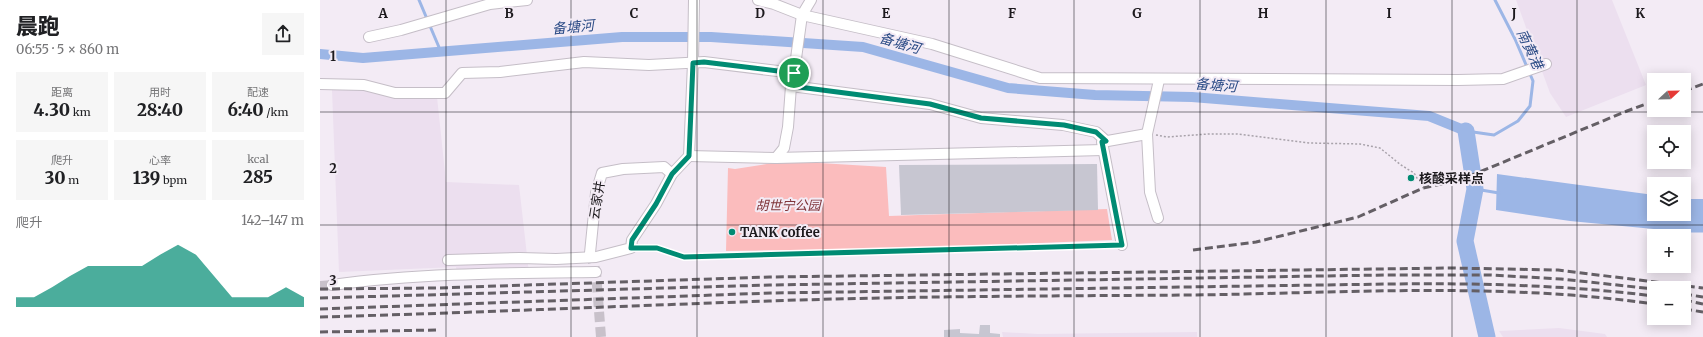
<!DOCTYPE html>
<html lang="zh">
<head>
<meta charset="utf-8">
<style>
  :root { --surface:#fff; --page:#f6f6f6; --text:#202124; --muted:#757577; --accent:#008b73 }
  body { margin:0; font-family:Merriweather,"Noto Sans SC",serif; background:var(--page); color:var(--text); height:100vh; display:flex; flex-direction:column; font-size:15px; white-space:nowrap }
  * { box-sizing:border-box; margin:0 }
  p { font-size:13px; color:var(--muted) }
  .icon { flex:none; width:22px; height:22px; fill:none; stroke:currentColor; stroke-width:2; stroke-linecap:round; stroke-linejoin:round }
  .map { position:relative; flex:1; overflow:hidden }
  .sheet { display:flex; flex-direction:column; background:var(--surface); width:320px }
  .sheet>* { flex:none }
  .needle { width:26px; rotate:68deg }
  .tools { position:absolute; left:1327px; top:73px; display:grid; gap:8px }
  .tools a { display:grid; place-items:center; width:44px; height:44px; border-radius:0px; background:var(--surface); box-shadow:0 2px 10px #0003; font-size:20px }
  .pin { position:absolute; display:grid; place-items:center; width:34px; height:34px; color:#fff; margin:-17px; border:2px solid #fff; border-radius:50%; box-shadow:0 1px 4px #0007 }
  .round { display:grid; place-items:center; flex:none; width:42px; height:42px; border-radius:0px; background:var(--page) }
  .headline { display:flex; align-items:center; justify-content:space-between; height:68px; padding:0 16px }
  h1 { font-size:22px; font-weight:800; line-height:30px }
  .stats { display:grid; grid-template-columns:repeat(3,1fr); gap:6px; height:68px; padding:4px 16px }
  .stats div { display:grid; align-content:center; border-radius:0px; background:var(--page); text-align:center }
  .stats b { font-size:17px; font-weight:800 }
  .stats small { font-size:11px; font-weight:400 }
  .stats p { font-size:11px }
  .chart { height:112px; padding:8px 16px }
  .chart p { display:flex; justify-content:space-between }
  .chart svg { width:100%; height:72px; margin-top:4px; fill:var(--accent); opacity:.7 }
  main { display:flex; flex:1; min-height:0 }
  .map>svg:first-child { display:block }
</style>
</head>
<body>
<main>
<section class="sheet">
<div class="headline"><div><h1>晨跑</h1><p>06:55 · 5 × 860 m</p></div><a class="round"><svg class="icon" aria-label="share" viewBox="0 0 24 24"><path d="M12 15V3M7 8l5-5 5 5M5 13v7h14v-7"/></svg></a></div>
<div class="stats">
<div><p>距离</p><b>4.30<small> km</small></b></div>
<div><p>用时</p><b>28:40</b></div>
<div><p>配速</p><b>6:40<small> /km</small></b></div>
</div>
<div class="stats">
<div><p>爬升</p><b>30<small> m</small></b></div>
<div><p>心率</p><b>139<small> bpm</small></b></div>
<div><p>kcal</p><b>285</b></div>
</div>
<div class="chart"><p><span>爬升</span>142–147 m</p>
<svg viewBox="0 0 160 44" preserveAspectRatio="none"><path d="M0 44V38L10 38L20 32L30 25L40 19L50 19L60 19L70 19L80 12L90 6L100 12L110 25L120 38L130 38L140 38L150 32L160 38V44z"/></svg>
</div>
</section>
<div class="map">
<svg width="1383" height="337" viewBox="0 0 1383 337">
  <rect width="100%" height="100%" fill="#f3ebf5"/>
  <g fill="#ecdfef">
    <polygon points="1196,0 1292,0 1326,85 1246,117 1230,93"/>
    <polygon points="45,89 117,97 126,182 199,185 209,273 137,275 136,267 19,272 12,90"/>
    <polygon points="1239,328 1285,334 1287,337 1183,337 1179,331"/>
    <polygon points="682,332 718,334 877,332 877,337 683,337"/>
  </g>
  <polygon fill="#fbbcbd" points="466,161 566,167 569,216 787,209 792,240 570,249 406,251 408,168 415,169"/>
  <polygon fill="#9cb6e6" points="1177,174 1334,195 1334,214 1364,214 1364,199 1383,199 1383,231 1365,232 1250,221 1176,210"/>
  <g fill="none" stroke-linecap="round" stroke-linejoin="round">
    <g stroke="#9cb6e6" stroke-width="3">
      <polyline points="99,0 121,52"/>
      <polyline points="1146,131 1174,135 1198,121 1210,106 1213,81 1195,39 1175,0"/>
      <polyline points="1155,189 1179,193"/>
      <polyline points="1362,231 1383,231"/>
    </g>
    <polyline stroke="#9cb6e6" stroke-width="10" points="0,54 43,58 302,37 391,37 543,47 688,88 775,95 872,97 1109,116 1146,131"/>
    <polyline stroke="#9cb6e6" stroke-width="17" points="1146,131 1155,189 1145,241 1167,337"/>
  </g>
  <g fill="#c7c6d1">
    <polygon points="777,164 778,210 581,215 579,165"/>
    <polygon points="660,325 670,325 670,333 680,334 680,337 624,337 624,330 640,329 640,333 659,334"/>
  </g>
  <g fill="none" stroke-linecap="round" stroke-linejoin="round">
    <g stroke="#c8c1ca" stroke-width="10" stroke-dasharray="10 5" stroke-linecap="butt">
      <polyline points="270,253 276,272 281,337"/>
      <polyline points="0,286 12,285"/>
    </g>
    <defs>
      <g id="minor">
        <polyline points="438,0 454,4 482,15 612,44 720,78 1138,80 1183,79 1226,64"/>
        <polyline points="49,37 81,30 170,4 207,0"/>
        <polyline points="0,84 44,85 75,93 125,93 142,73 180,72 264,62 329,65 384,62 474,73"/>
        <polyline points="471,86 610,104 661,118 743,125 776,132 786,141"/>
        <polyline points="369,156 456,158 464,148 468,127 471,86 474,73 482,15 491,0"/>
        <polyline points="456,158 783,150"/>
        <polyline points="838,218 830,192 827,134 839,80"/>
        <polyline points="802,245 782,142 827,134"/>
        <polyline points="270,253 276,193 282,173 303,169 344,167 352,174"/>
        <polyline points="128,260 200,258 236,259 276,257 311,248 312,240 336,204 352,174 369,156 373,63 374,0"/>
        <path d="M12,285c87,-12 176,-12 264,-13"/>
      </g>
    </defs>
    <use href="#minor" stroke="#c5bec7" stroke-width="12"/>
    <g stroke="#a8a2aa" stroke-width="1.5" stroke-dasharray="2 2" stroke-linecap="butt">
      <polyline points="836,135 847,137 888,134 917,134 990,143 1040,144 1060,148 1081,165 1094,173 1103,188"/>
      <polyline points="321,248 337,248 364,257 791,245"/>
    </g>
    <use href="#minor" stroke="#fff" stroke-width="10"/>
    <g stroke="#645f65" stroke-width="3" stroke-dasharray="8 4" stroke-linecap="butt">
      <polyline points="1364,91 1383,84"/>
      <polyline points="873,250 936,242 1038,217 1103,188 1140,180 1307,111 1334,101"/>
      <polyline points="0,289 117,288 450,277 1131,268 1238,270 1383,288"/>
      <polyline points="1364,294 1383,297"/>
      <polyline points="0,298 450,285 1064,275 1171,275 1241,279 1334,289"/>
      <polyline points="1364,300 1383,304"/>
      <path d="M0,309l451,-16 619,-9c90,-1 175,1 264,12"/>
      <polyline points="1364,309 1383,312"/>
      <path d="M0,317c150,-4 299,-11 449,-16 141,-5 282,-5 423,-6 153,-2 309,-13 462,9"/>
      <polyline points="0,332 117,330"/>
    </g>
  </g>
  <g fill="none" stroke-linecap="round" stroke-linejoin="round">
    <defs>
      <polygon id="route" points="384,62 474,73 471,86 610,104 661,118 744,125 776,132 786,141 782,142 802,245 364,257 337,248 311,248 312,240 336,204 352,174 369,156 373,63"/>
    </defs>
    <use href="#route" stroke="#fff" stroke-width="8"/>
    <use href="#route" stroke="#008b73" stroke-width="5"/>
  </g>
  <path fill="none" stroke="#1c191d" stroke-width="1" stroke-opacity="0.55" d="M126,0v337M251,0v337M377,0v337M503,0v337M629,0v337M754,0v337M880,0v337M1006,0v337M1132,0v337M1257,0v337M0,112h1383M0,225h1383"/>
  <g fill="#008b73" stroke="#f3ebf5" stroke-width="1.5">
    <circle cx="1091" cy="178" r="4"/>
    <circle cx="412" cy="232" r="4"/>
  </g>
  <g text-anchor="middle" dominant-baseline="central" stroke-width="4" stroke-linejoin="round" paint-order="stroke">
    <g font-size="13" font-weight="bold" fill="#1c191d" stroke="#f3ebf5" text-anchor="start">
      <text x="1099" y="178">核酸采样点</text>
      <text x="420" y="232">TANK coffee</text>
    </g>
    <g font-size="13" fill="#1c191d" stroke="#f3ebf5">
      <text transform="translate(277 200) rotate(-81)">云家井</text>
    </g>
    <g font-size="13" font-style="italic" fill="#80353a" stroke="#f3ebf5">
      <text x="468" y="205">胡世宁公园</text>
    </g>
    <g font-size="14" font-style="italic" fill="#2c4c86" stroke="#f3ebf5">
      <text transform="translate(253 27) rotate(-5)">备塘河</text>
      <text transform="translate(580 43) rotate(16)">备塘河</text>
      <text transform="translate(1210 49) rotate(65)">南黄港</text>
      <text transform="translate(896 85) rotate(4)">备塘河</text>
    </g>
  </g>
  <g font-size="13" text-anchor="middle" font-weight="bold" fill="#1c191d" stroke="#f3ebf5" stroke-width="4" stroke-linejoin="round" paint-order="stroke">
    <text x="63" y="18">A</text>
    <text x="189" y="18">B</text>
    <text x="314" y="18">C</text>
    <text x="440" y="18">D</text>
    <text x="566" y="18">E</text>
    <text x="692" y="18">F</text>
    <text x="817" y="18">G</text>
    <text x="943" y="18">H</text>
    <text x="1069" y="18">I</text>
    <text x="1194" y="18">J</text>
    <text x="1320" y="18">K</text>
    <text x="13" y="61">1</text>
    <text x="13" y="173">2</text>
    <text x="13" y="285">3</text>
  </g>
</svg>
<div class="tools">
<a><svg class="needle" viewBox="-14 -14 28 28"><path d="M0-13l5 13h-10z" fill="#e53935"/><path d="M0 13l5-13h-10z" fill="#757577"/></svg></a>
<a><svg class="icon" aria-label="locate" viewBox="0 0 24 24"><circle cx="12" cy="12" r="6"/><path d="M12 2v4M12 18v4M2 12h4M18 12h4"/></svg></a>
<a><svg class="icon" aria-label="layers" viewBox="0 0 24 24"><path d="M12 4l9 5-9 5-9-5zM3 14l9 5 9-5"/></svg></a>
<a>+</a>
<a>−</a>
</div>
<div class="pin" style="left:474px;top:73px;background:#1e9e55"><svg class="icon" aria-label="arrive" viewBox="0 0 24 24"><path d="M6 21V4h12l-3 4 3 4H6"/></svg></div>
</div>
</main>
</body>
</html>
